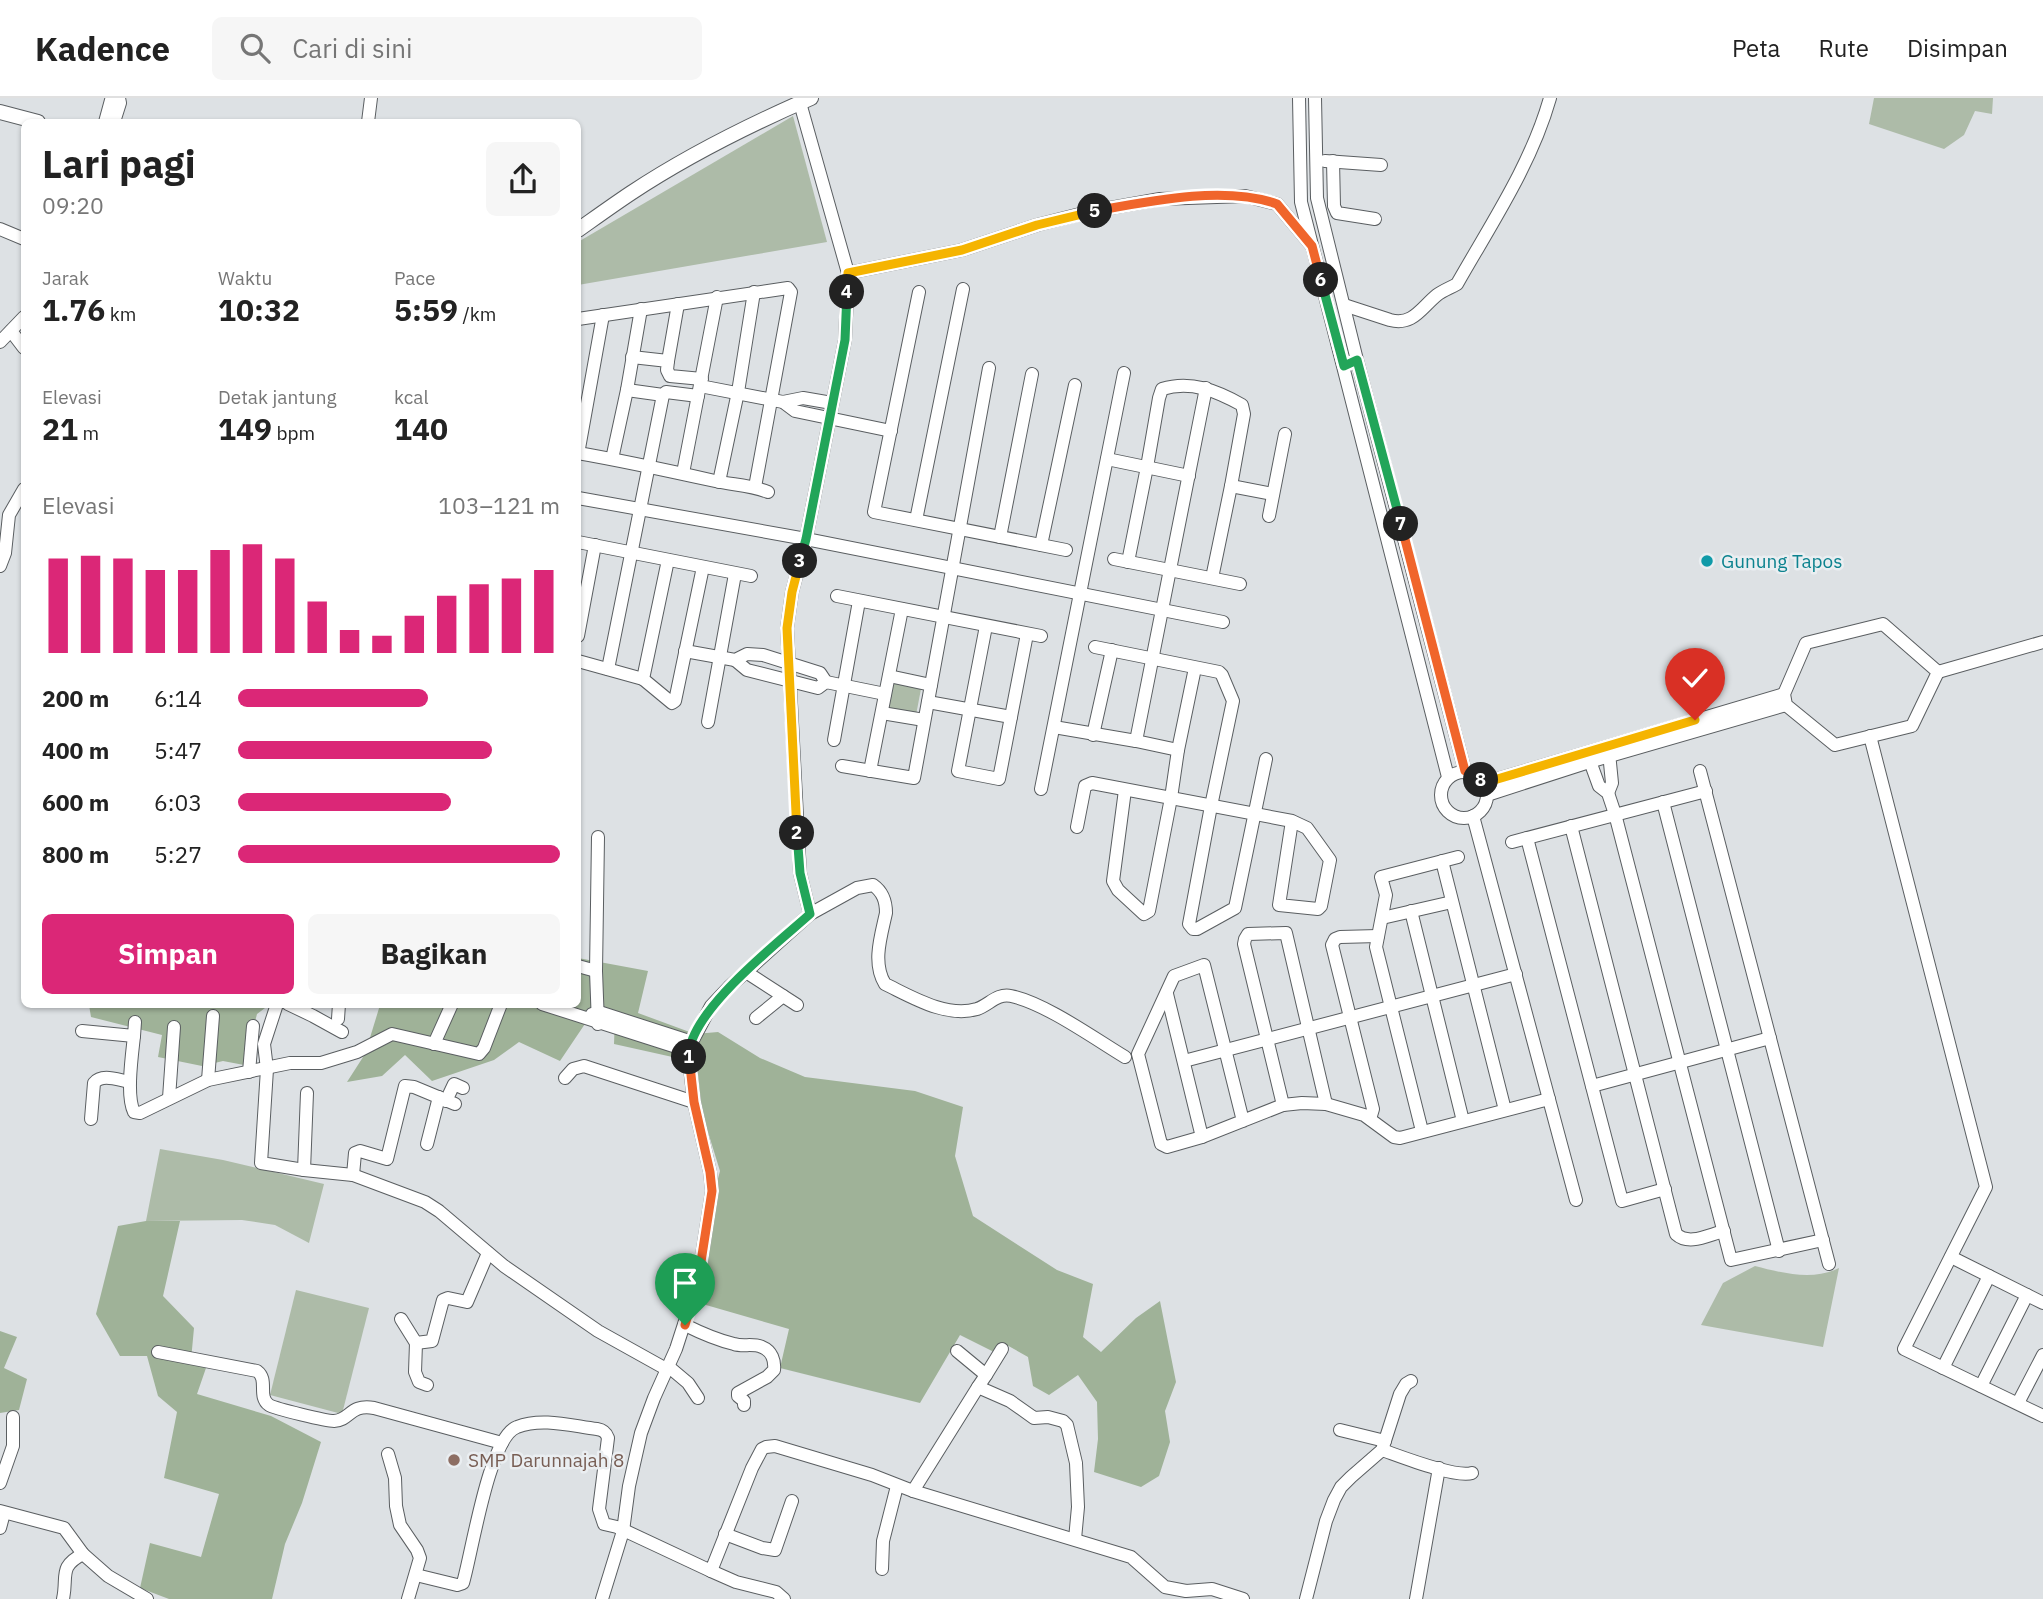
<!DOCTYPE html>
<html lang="id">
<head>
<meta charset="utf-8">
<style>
  :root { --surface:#fff; --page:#f6f6f6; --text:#222; --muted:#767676; --line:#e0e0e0; --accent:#db2777 }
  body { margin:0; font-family:"IBM Plex Sans",sans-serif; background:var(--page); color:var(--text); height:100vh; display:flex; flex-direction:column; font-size:26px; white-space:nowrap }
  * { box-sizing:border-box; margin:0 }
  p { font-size:23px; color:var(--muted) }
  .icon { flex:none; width:38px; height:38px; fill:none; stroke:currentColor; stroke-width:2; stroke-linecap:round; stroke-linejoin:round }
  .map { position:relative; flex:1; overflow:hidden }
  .drawer { position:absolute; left:21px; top:21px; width:560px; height:889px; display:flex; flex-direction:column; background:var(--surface); border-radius:10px; box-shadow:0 2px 5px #0004 }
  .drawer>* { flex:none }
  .pin { position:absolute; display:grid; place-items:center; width:60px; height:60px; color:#fff; margin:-72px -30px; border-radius:50% 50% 50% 0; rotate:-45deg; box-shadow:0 0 7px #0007 }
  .pin .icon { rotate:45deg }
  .km { position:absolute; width:35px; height:35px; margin:-18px; border-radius:50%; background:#222; color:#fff; font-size:19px; line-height:35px; text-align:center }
  .round { display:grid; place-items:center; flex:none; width:74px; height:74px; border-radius:10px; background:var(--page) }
  .headline { display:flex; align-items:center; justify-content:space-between; height:119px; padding:0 21px }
  h1 { font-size:38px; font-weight:800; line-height:52px }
  .stats { display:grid; grid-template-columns:repeat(3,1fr); gap:10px; height:119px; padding:7px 21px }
  .stats div { display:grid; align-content:center }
  .stats b { font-size:30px; font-weight:800 }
  .stats small { font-size:19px; font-weight:400 }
  .stats p { font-size:19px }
  .chart { height:196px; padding:14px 21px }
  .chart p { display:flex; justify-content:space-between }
  .chart svg { width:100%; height:126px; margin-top:7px; stroke:var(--accent); stroke-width:6 }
  .primary-button { display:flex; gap:14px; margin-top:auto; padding:14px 21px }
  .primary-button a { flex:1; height:80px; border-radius:10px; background:var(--accent); color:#fff; font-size:28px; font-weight:800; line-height:80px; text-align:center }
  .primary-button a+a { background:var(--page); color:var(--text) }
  ul { padding:0 21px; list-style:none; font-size:23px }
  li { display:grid; grid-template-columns:112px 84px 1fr; align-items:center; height:52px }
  li i { height:18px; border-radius:9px; background:var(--accent) }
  header { display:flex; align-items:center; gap:42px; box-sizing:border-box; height:98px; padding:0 35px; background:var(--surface); border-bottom:2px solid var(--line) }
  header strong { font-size:33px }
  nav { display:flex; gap:38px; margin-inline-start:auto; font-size:24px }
  .search { width:490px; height:63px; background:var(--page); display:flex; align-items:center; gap:18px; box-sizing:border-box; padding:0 24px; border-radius:10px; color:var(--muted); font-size:26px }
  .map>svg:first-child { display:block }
</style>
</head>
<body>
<header>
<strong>Kadence</strong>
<div class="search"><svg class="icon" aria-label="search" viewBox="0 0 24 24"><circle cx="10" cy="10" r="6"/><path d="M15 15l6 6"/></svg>Cari di sini</div>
<nav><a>Peta</a><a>Rute</a><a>Disimpan</a></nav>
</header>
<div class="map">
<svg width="2043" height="1501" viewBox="0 0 2043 1501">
  <rect width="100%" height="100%" fill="#dde1e4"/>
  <g fill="#adbba8">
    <polygon points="1874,0 1993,0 1992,16 1975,13 1964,37 1944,51 1869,26"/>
    <polygon points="793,18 827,144 578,187 578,144"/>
    <polygon points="893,585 921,591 916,617 888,611"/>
    <polygon points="160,1051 223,1062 324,1086 309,1145 275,1127 242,1122 146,1123"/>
    <path d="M1755,1168c27,7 58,15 84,2l-16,79 -122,-22 22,-42z"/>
    <polygon points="296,1192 369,1210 342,1316 270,1297"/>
  </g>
  <g fill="#9fb298">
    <polygon points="578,860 648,873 638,915 695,936 718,934 760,960 805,979 915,993 963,1009 955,1058 973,1118 1057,1172 1093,1186 1083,1239 1101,1254 1136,1220 1160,1203 1176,1284 1165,1313 1170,1344 1159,1378 1141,1389 1094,1374 1098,1341 1097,1304 1078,1277 1049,1297 1033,1288 1028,1259 1005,1246 996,1255 960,1237 920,1305 780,1270 789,1231 706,1207 702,1141 720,1073 695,992 695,964 614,946 615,918 597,908 560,963 519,944 494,962 432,983 405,957 382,978 347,984 365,956 380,907 578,906"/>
    <polygon points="89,907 269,907 257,916 244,967 223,963 202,968 158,959 162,937 91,919"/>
    <polygon points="146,1123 180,1123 163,1198 194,1230 191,1262 206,1270 197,1296 271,1318 321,1344 302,1405 285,1446 272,1501 169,1501 140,1490 150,1445 201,1459 219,1396 164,1380 177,1314 158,1298 147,1258 120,1258 96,1216 118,1128"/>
    <polygon points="0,1233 17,1239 4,1270 27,1281 19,1312 0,1315"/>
  </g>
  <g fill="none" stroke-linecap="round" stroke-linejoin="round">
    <defs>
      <g id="minor">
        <polyline points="1299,0 1301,104 1448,679"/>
        <polyline points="1315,0 1317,100 1357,262 1465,673"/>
        <polyline points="105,24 111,2 114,0"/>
        <polyline points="114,24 120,5 119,0"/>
        <polyline points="368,24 371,0"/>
        <polyline points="1325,63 1381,67"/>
        <polyline points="1333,63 1334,108 1337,115 1375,121"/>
        <polyline points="0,131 24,141"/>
        <polyline points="848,175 962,152 1037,127 1088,114 1160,101 1245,98 1277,106 1312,148"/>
        <polyline points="919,194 874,414 1066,452"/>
        <path d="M1344,207l46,15c23,6 31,-12 47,-25 5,-4 13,-7 20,-11 34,-60 74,-119 93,-186"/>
        <polyline points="578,221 788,190 791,194 755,389"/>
        <polyline points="11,233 24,250"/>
        <polyline points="0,244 24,219"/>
        <polyline points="632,259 668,263 667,272 670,278 702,281"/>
        <polyline points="668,263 678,206"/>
        <polyline points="700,288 783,304 795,313 891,333"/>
        <polyline points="627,292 663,297 666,294 698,298"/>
        <polyline points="783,304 803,300 832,305"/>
        <path d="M578,355c46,8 92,18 137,28 18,4 36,4 53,11"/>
        <polyline points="578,356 603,217"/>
        <polyline points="612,361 627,292 641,211"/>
        <polyline points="1107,361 1189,378"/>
        <polyline points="683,375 717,199"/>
        <polyline points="719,384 738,294 754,194"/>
        <polyline points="1231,388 1273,396"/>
        <polyline points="578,400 806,441 1223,524"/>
        <polyline points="1269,418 1285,336"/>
        <polyline points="916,422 963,191"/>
        <polyline points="1000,439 1032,276"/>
        <polyline points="578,444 751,478"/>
        <polyline points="1041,447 1075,287"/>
        <polyline points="1114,461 1240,486"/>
        <polyline points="668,462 643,581 672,605 675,603 703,469"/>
        <path d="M1128,464l19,-95 12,-69 3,-9c29,-9 55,2 80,16l2,9 -13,72 -19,92"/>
        <polyline points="0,468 5,455 9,417 24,391"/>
        <polyline points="837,498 1041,538"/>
        <polygon points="1883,526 1938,574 1912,628 1835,647 1786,607 1784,596 1806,545"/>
        <polyline points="986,528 958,673 999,681 1027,536"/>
        <polyline points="578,538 595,447"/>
        <polyline points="1095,549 1219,574 1222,577 1233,603 1211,708 1189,826 1193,831 1197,831 1235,810 1266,661"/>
        <polyline points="685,553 735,562 747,556 763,557 820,575 826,584"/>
        <polyline points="735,562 747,572 818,590 826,584 885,596"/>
        <polyline points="578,563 643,581"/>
        <polyline points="608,571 663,297"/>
        <polyline points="1938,574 2043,544"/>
        <polyline points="889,578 931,587"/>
        <polyline points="928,604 1011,619"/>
        <polyline points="882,615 924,622"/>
        <polyline points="708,624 735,476"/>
        <polyline points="1054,629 1136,643 1178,652"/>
        <polyline points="1093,637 1112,552"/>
        <polyline points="1870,638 1986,1089 1904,1251 2043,1318"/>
        <polyline points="834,642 859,503"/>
        <polyline points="1136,643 1206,290"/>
        <polyline points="1587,655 1599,688 1608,695 1615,716 1731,1162 1823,1142"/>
        <polyline points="842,668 914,680 989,270"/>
        <polyline points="870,673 902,511"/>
        <polyline points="1700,673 1829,1166"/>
        <circle cx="1464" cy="697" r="23"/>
        <polyline points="1484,685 1784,596"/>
        <polyline points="1041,691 1124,275"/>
        <polyline points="1125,692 1113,783 1118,792 1144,816 1149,813 1171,700 1178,652 1195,570"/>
        <polyline points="1608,695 1612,685 1609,655"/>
        <polyline points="1487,697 1589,664 1786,607"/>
        <polyline points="1663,704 1779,1153"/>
        <polyline points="1473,718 1576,1102"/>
        <path d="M1571,728l105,408c13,12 32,1 48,-3"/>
        <polyline points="1077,729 1085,688 1092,685 1292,723 1307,730 1330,762 1321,808 1318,811 1279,807 1292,723"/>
        <polyline points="598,739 596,873 598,926"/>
        <polyline points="1527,740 1622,1103 1665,1091"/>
        <polyline points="1512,744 1706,693"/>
        <polyline points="1442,763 1505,1012"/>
        <polyline points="1411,813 1463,1023"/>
        <path d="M810,816l47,-26 16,-3c10,7 13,16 13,28 -5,23 -14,50 -1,71 27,13 61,34 92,25 12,-4 20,-16 34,-13 34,7 84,43 114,61"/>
        <polyline points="1382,820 1452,804"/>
        <polyline points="578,868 596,873"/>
        <polyline points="746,874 797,907"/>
        <polyline points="1167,896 1202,1039"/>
        <polyline points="277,906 264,946 267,971 261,1065 304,1072 353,1077 425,1104 439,1113 504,1168 598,1233 668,1272"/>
        <polyline points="288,906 313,918 342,934"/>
        <polyline points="542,906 689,953"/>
        <polyline points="592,916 599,914 692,944"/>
        <polyline points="756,920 783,898"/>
        <polyline points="338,921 339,906"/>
        <polyline points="82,933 134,938 135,924"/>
        <path d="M134,938c-2,19 -8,60 0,76l6,1 68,-33 82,-17h31l36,-11 35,-18 87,20 5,-6 17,-44"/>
        <polyline points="434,946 452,906"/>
        <polyline points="1184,963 1516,876"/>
        <polyline points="249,974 253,928"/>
        <polyline points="565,980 573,971 584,968 694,1004"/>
        <polyline points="208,982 213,918"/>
        <polyline points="1592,988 1770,940"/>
        <polyline points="169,1000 174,929"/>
        <polyline points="446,1003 454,986 463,990"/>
        <polyline points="1283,1007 1244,846 1245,841 1248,836 1286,835 1326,1006"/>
        <path d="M91,1021l3,-36c8,-10 24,-3 36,-1"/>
        <polyline points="1370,1021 1373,1011 1332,847 1335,841 1340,839 1378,838"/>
        <polyline points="1243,1023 1204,867 1174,878 1138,956 1161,1046 1167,1049 1202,1039 1283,1007 1302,1005 1326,1006 1364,1017 1394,1039 1400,1040 1549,1001"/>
        <polyline points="1422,1033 1376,849 1386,797 1381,779 1458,759"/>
        <polyline points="427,1046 439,999"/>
        <polyline points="304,1072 307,995"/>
        <polyline points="353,1077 355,1055 360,1053 387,1061 405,988 414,989 455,1006"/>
        <polyline points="1951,1159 2043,1205"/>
        <polyline points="401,1221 416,1245 432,1243 443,1202 448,1200 467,1204 488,1155"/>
        <path d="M685,1227c16,8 32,15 49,19 9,3 19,-1 28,3 10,4 13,14 12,23l-7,7 -29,16v3l6,5v4"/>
        <polyline points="416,1245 415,1274 419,1284 427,1287"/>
        <polyline points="957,1253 986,1277 978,1289"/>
        <path d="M158,1254l99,19c12,9 0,25 12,34 7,4 57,16 65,16 17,-1 15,-17 40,-13l128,35"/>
        <polyline points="669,1269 688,1285 698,1300"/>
        <polyline points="1943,1270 1989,1178"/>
        <polyline points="986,1277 1002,1251"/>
        <polyline points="1981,1288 2027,1197"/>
        <polyline points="2018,1305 2043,1257"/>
        <polyline points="1340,1332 1385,1343"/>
        <path d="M1382,1352c20,7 73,28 90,23"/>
        <polyline points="388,1356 395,1380 396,1408 400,1427 417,1452 420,1460 408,1501"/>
        <polyline points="0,1385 13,1348 13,1319"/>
        <polyline points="913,1393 978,1289 1010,1303 1034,1320 1048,1319 1063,1323 1067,1327 1076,1365 1078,1409 1075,1441"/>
        <polyline points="0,1413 64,1430 83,1456 108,1478 147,1501"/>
        <polyline points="0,1430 4,1415"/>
        <polyline points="725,1436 762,1450 775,1452 792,1403"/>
        <polyline points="882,1471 883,1443 897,1388"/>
        <polyline points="711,1473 736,1484 776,1494 784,1501"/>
        <path d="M416,1477l41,10 6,-2c9,-30 26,-146 54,-156 25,-10 55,-1 80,2 6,1 9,3 11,9l-9,71 5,15 13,3 94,44 41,-103 10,-19 4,-2 9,-1 97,29 41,16 218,66 34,30 21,4 26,-2 31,10"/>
        <path d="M63,1501c5,-23 -5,-32 20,-45"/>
        <polyline points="602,1501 623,1433 629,1388 641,1335 654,1300 676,1251 698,1183 712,1093 710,1074 694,1004 691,979 689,953 692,944 711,908 729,889 810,816 800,775 787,530 792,494 806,441 845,242 848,175 800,5"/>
        <polyline points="1306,1501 1326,1423 1334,1402 1341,1389 1351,1379 1382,1352 1400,1296 1406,1286 1411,1283"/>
        <polyline points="1416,1501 1439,1370"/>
      </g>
      <g id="major">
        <polyline points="0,14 38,24"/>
        <path d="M578,132c17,-12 35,-25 53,-37 56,-37 118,-68 180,-95"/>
      </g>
    </defs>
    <use href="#minor" stroke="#5a5e61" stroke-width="14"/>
    <use href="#major" stroke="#5a5e61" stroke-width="16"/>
    <use href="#minor" stroke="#fff" stroke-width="12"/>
    <use href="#major" stroke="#fff" stroke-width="14"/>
  </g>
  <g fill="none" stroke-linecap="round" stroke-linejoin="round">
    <defs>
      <polyline id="split-1" points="685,1227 698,1183 712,1093 710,1074 694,1004 689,959"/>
      <path id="split-2" d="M689,959c-2,-44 90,-115 121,-143l-10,-41 -3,-40"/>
      <polyline id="split-3" points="797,735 787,530 792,494 800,463"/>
      <polyline id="split-4" points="800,463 806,441 845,242 847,194"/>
      <polyline id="split-5" points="847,194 848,175 962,152 1037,127 1095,113"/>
      <path id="split-6" d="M1095,113c54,-10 130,-26 182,-7l35,42 9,34"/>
      <polyline id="split-7" points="1321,182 1344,268 1357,262 1401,426"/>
      <polyline id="split-8" points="1401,426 1465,673 1473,675 1481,682"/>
      <polyline id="split-9" points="1481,682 1484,685 1695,622"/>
    </defs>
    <use href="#split-1" stroke="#fff" stroke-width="14"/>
    <use href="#split-2" stroke="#fff" stroke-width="14"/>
    <use href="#split-3" stroke="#fff" stroke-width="14"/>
    <use href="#split-4" stroke="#fff" stroke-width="14"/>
    <use href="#split-5" stroke="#fff" stroke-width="14"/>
    <use href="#split-6" stroke="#fff" stroke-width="14"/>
    <use href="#split-7" stroke="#fff" stroke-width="14"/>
    <use href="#split-8" stroke="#fff" stroke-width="14"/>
    <use href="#split-9" stroke="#fff" stroke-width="14"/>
    <use href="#split-1" stroke="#f0652b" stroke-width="9"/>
    <use href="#split-2" stroke="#22a559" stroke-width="9"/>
    <use href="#split-3" stroke="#f5b400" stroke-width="9"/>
    <use href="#split-4" stroke="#22a559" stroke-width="9"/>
    <use href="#split-5" stroke="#f5b400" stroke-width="9"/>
    <use href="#split-6" stroke="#f0652b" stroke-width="9"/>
    <use href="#split-7" stroke="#22a559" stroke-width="9"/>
    <use href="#split-8" stroke="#f0652b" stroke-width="9"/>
    <use href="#split-9" stroke="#f5b400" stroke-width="9"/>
  </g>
  <circle fill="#0f9aa8" stroke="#eaeef1" stroke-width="2.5" cx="1707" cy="463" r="7"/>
  <circle fill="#8d6e63" stroke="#eaeef1" stroke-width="2.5" cx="454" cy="1362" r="7"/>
  <g text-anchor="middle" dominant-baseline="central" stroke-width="5" stroke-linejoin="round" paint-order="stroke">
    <g font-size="19" fill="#0d838f" stroke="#eaeef1" text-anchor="start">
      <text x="1721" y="463">Gunung Tapos</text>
    </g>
    <g font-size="19" fill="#785e54" stroke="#eaeef1" text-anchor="start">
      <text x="468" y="1362">SMP Darunnajah 8</text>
    </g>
  </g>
</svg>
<div class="pin" style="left:685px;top:1227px;background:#1e9e55"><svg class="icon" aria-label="arrive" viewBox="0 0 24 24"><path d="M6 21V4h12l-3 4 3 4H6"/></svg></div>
<div class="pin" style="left:1695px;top:622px;background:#d93025"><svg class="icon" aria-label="check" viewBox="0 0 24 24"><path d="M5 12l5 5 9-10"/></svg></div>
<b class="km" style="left:689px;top:959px">1</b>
<b class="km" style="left:797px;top:735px">2</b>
<b class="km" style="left:800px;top:463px">3</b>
<b class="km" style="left:847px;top:194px">4</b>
<b class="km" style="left:1095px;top:113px">5</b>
<b class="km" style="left:1321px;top:182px">6</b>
<b class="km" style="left:1401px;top:426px">7</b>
<b class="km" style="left:1481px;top:682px">8</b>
<section class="drawer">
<div class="headline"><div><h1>Lari pagi</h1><p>09:20</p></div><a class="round"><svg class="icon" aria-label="share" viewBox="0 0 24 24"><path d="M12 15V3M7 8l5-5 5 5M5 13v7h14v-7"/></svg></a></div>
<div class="stats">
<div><p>Jarak</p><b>1.76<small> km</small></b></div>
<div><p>Waktu</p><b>10:32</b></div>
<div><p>Pace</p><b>5:59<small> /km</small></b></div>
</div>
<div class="stats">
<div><p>Elevasi</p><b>21<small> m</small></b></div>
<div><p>Detak jantung</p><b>149<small> bpm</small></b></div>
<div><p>kcal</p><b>140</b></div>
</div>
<div class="chart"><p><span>Elevasi</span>103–121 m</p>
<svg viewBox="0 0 160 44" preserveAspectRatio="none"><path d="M5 44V11M15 44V10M25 44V11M35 44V15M45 44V15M55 44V8M65 44V6M75 44V11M85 44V26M95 44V36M105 44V38M115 44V31M125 44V24M135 44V20M145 44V18M155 44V15"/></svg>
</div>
<ul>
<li><b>200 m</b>6:14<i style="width:59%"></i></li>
<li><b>400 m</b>5:47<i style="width:79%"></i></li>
<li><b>600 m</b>6:03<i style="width:66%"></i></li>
<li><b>800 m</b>5:27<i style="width:100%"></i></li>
</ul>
<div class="primary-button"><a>Simpan</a><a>Bagikan</a></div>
</section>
</div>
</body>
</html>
